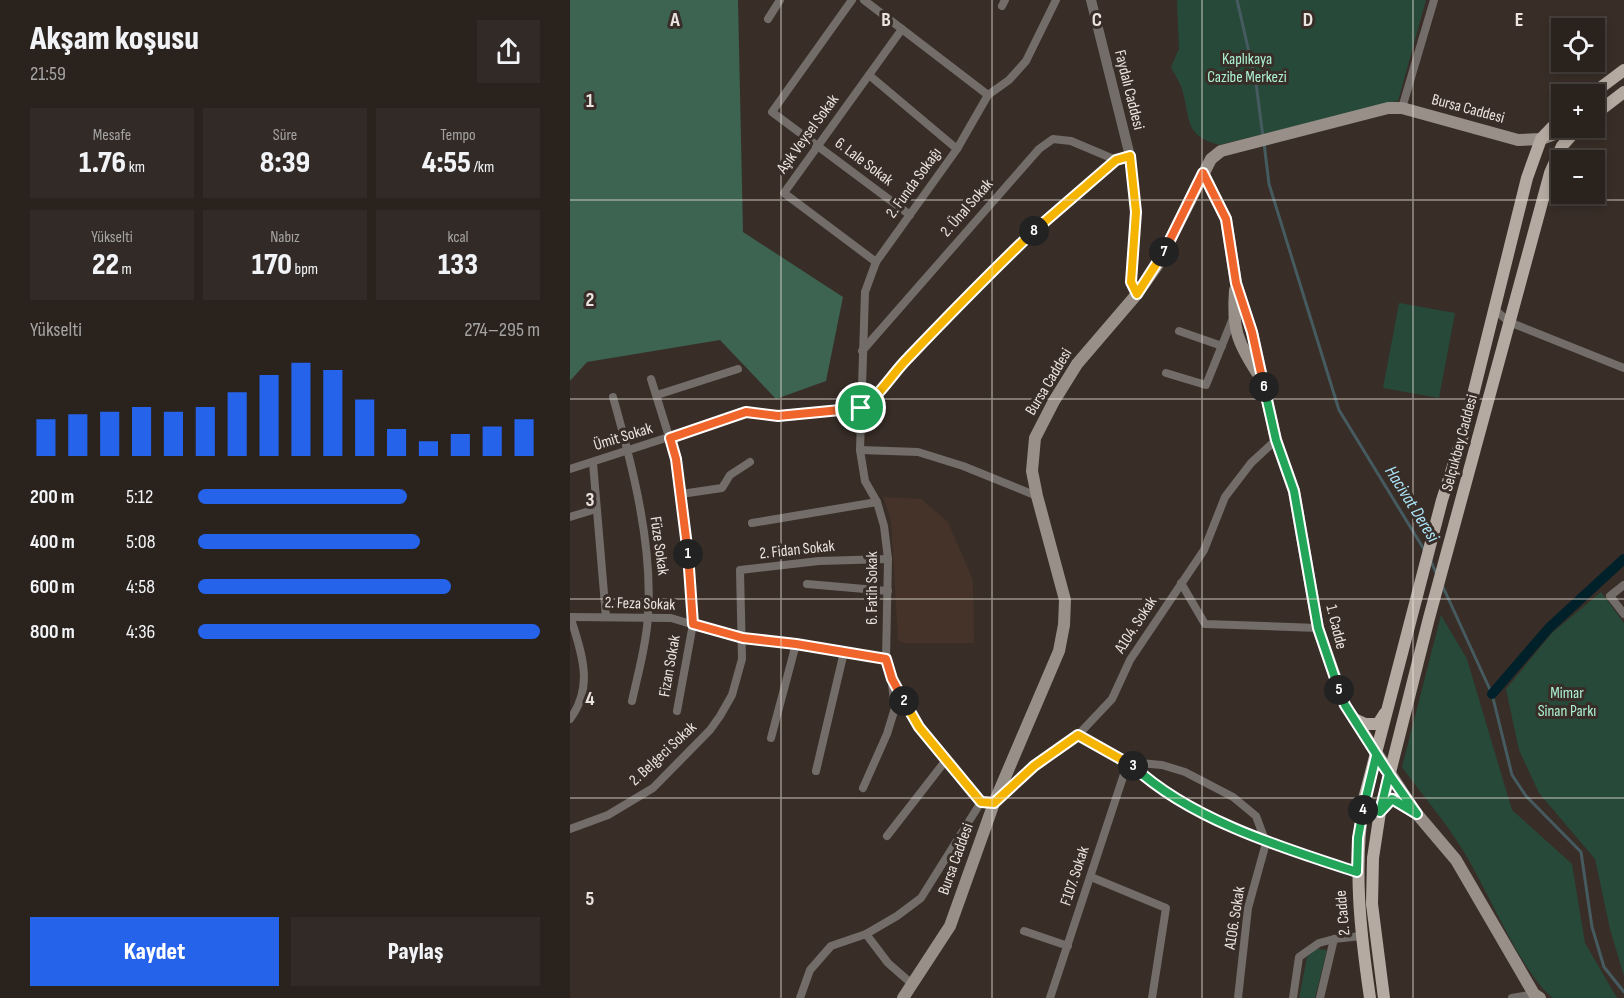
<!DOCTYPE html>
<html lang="tr">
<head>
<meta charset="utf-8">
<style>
  :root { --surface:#2a221d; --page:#322a26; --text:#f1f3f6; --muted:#a5a4a4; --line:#463f3b; --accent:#2563eb }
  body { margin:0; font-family:"Sofia Sans Condensed",sans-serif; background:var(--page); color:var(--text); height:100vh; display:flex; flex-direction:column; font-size:22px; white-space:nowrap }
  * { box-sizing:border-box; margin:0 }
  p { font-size:20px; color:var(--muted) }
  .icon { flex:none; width:33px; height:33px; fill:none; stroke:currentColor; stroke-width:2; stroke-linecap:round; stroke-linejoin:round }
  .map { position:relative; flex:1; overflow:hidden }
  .details { display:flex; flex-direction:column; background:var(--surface); width:570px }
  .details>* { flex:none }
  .buttons { position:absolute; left:981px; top:18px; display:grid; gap:12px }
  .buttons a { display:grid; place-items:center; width:54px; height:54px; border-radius:0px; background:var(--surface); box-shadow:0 3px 9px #0003,0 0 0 2px var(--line); font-size:30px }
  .pin { position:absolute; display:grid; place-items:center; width:51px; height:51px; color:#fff; margin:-26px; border:3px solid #fff; border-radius:50%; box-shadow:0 2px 6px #0007 }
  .km { position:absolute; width:30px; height:30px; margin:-15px; border-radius:50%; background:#222; color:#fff; font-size:16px; line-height:30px; text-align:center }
  .round { display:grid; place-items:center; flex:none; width:63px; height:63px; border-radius:0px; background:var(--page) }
  .head { display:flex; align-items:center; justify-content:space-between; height:102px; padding:0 30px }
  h1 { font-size:33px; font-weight:800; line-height:45px }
  .metrics { display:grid; grid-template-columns:repeat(3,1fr); gap:9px; height:102px; padding:6px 30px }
  .metrics div { display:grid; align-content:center; border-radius:0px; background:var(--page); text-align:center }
  .metrics b { font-size:30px; font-weight:800 }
  .metrics small { font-size:16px; font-weight:400 }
  .metrics p { font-size:16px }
  .chart { height:168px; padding:12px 30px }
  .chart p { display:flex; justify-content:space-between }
  .chart svg { width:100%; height:108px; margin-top:6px; stroke:var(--accent); stroke-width:6 }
  .primary-button { display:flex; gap:12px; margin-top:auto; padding:12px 30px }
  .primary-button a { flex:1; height:69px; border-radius:0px; background:var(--accent); color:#fff; font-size:24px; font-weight:800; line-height:69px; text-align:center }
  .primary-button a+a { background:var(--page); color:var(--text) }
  ul { padding:0 30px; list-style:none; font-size:20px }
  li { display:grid; grid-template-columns:96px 72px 1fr; align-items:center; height:45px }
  li i { height:15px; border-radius:8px; background:var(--accent) }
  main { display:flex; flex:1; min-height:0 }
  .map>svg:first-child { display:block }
</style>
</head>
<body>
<main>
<section class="details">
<div class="head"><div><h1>Akşam koşusu</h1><p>21:59</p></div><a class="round"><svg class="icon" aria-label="share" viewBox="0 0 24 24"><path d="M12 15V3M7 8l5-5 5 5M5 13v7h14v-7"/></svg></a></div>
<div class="metrics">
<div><p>Mesafe</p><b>1.76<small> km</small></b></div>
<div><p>Süre</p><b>8:39</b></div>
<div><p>Tempo</p><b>4:55<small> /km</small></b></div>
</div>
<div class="metrics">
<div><p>Yükselti</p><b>22<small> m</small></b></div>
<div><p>Nabız</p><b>170<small> bpm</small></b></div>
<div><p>kcal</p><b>133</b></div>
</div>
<div class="chart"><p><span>Yükselti</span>274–295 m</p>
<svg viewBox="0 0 160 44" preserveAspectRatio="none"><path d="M5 44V29M15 44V27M25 44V26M35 44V24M45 44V26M55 44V24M65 44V18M75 44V11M85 44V6M95 44V9M105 44V21M115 44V33M125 44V38M135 44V35M145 44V32M155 44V29"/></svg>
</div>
<ul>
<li><b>200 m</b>5:12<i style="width:61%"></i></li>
<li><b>400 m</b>5:08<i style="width:65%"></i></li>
<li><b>600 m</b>4:58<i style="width:74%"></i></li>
<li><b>800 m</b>4:36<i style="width:100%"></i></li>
</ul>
<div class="primary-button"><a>Kaydet</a><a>Paylaş</a></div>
</section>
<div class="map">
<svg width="1054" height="998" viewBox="0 0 1054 998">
  <rect width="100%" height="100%" fill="#382d27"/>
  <polygon fill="#45332a" points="313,497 351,499 378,522 403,580 404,643 334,643 328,640 321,520"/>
  <g fill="#27493a">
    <path d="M607,0h249l-28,101 -179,44c-36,-10 -28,-26 -37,-56 -3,-7 -7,-15 -11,-22l8,-18z"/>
    <polygon points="829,303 885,313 869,398 813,388"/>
    <polygon points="1031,592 1054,623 1054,976 1040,929 1025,859 969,793 949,750 936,689 982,633"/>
    <path d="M871,615l26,44 45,151 60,54 13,79 32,55h-64c-30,-22 -67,-111 -89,-146 -18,-30 -42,-57 -62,-85z"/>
    <polygon points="747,949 757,950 745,998 729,998 737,957"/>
  </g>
  <polygon fill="#3d6351" points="0,0 168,0 173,232 273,297 256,381 206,399 150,340 17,362 0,381"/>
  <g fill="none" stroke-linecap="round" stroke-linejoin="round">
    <g stroke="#465b60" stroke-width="3">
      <polyline points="667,0 686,83 693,137"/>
      <polyline points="694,143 699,184 769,410 855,551"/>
      <polyline points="860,559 866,573"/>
      <polyline points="873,587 922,694 942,775 956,796 1011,852 1022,927 1034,967 1054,992"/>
    </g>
    <polyline stroke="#00212a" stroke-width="10" points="922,694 979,628 1054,559"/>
    <g stroke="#726d69" stroke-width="8">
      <polyline points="282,0 202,112 340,215"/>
      <polyline points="294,0 418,95"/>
      <polyline points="486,0 456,61 439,80 418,95 387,149 306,262 295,292 290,450 295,481 307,502 314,526 318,559 316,659 322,679 349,727 411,802 424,803 464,766 508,735 542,699 560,660 634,550 655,497 681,463 706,440"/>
      <polyline points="432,6 435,0"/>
      <polyline points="198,19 210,0"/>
      <polyline points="299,75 387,149"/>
      <polyline points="832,108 864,0"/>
      <polyline points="306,262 214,193 332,29"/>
      <polyline points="923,308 939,322 1054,368"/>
      <polyline points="609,331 652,346"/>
      <polyline points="292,351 469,149 483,139 501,141 546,160"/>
      <polyline points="596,373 636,385 663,318"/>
      <polyline points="81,379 106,459 119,565 123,624 107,711"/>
      <polyline points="87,395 168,369"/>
      <path d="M43,397c19,67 40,148 35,218 -1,28 -10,58 -16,86"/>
      <polyline points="290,450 348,452 393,466 467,496"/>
      <polyline points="23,463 36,617"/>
      <path d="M0,469l176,-57 32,4 83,-8c18,-12 31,-34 46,-50 55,-57 110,-116 171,-166 16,-14 32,-30 52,-36"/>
      <polyline points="111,494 152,488 160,475 180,462"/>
      <polyline points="0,517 26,509"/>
      <polyline points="182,523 307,502"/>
      <polyline points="611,583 635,624 748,628"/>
      <polyline points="237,584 318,591"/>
      <polyline points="1054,585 1040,596 1054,614"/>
      <polyline points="0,617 101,618 158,635 316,659"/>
      <path d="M0,719c24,-32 12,-65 1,-100"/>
      <polyline points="508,735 558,762 592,765 615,772 663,797 686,816 696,843 787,872"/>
      <polyline points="201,738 226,644"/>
      <polyline points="246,771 274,652"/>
      <polyline points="293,788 317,734 325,708 322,684"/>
      <polyline points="0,829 38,815 83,788 140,730 150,716 162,695 172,659 170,570 249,561 318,559"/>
      <polyline points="317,836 376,760"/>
      <polyline points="521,877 596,908 582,998"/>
      <polyline points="454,931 498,946"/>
      <polyline points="296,934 318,963 342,984"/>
      <polyline points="230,998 240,970 261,946 296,934 327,916 351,898 411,802"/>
      <path d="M480,998l78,-236c40,36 91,58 138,81l-18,65 -10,90"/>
      <polyline points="723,998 729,957 749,943 764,939"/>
      <polyline points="750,998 764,939 791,936"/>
      <polyline points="942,998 964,994"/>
    </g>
    <polyline stroke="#726d69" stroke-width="10" points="521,0 560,156 566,212 561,282 567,294"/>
    <g stroke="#978f88" stroke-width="12">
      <polyline points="633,173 656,219 666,283 682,332 706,440 724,491 748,628 775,705 847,814 886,860 964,994 970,998"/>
      <path d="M665,290c-3,38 2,52 23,84"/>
      <polyline points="333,998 380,926 424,803 489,651 494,625 495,600 467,496 462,471 465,438 484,401 507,364 567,294 588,264 641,159 651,151 818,108 832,108 948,140 971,139 1001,128"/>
    </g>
    <g stroke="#b4aaa1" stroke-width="12">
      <polyline points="1022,94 1054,70"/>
      <polyline points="1024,115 1054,92"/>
      <polyline points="784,719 795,724 808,724 815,713"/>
      <polyline points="811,811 822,799 847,814"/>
      <path d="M800,998c-10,-68 -17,-131 -6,-199l78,-299 21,-65 64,-257 14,-39 21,-22"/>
      <polyline points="814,998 802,904 803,858 810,812 859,618 980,173 992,146 1008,128"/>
    </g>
  </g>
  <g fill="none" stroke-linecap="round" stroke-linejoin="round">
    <defs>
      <polyline id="split-1" points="118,554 106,459 100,438 176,412 208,416 291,408"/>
      <polyline id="split-2" points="118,554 123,624 173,638 226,644 316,659 322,679 334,701"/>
      <polyline id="split-3" points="334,701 349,727 411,802 424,803 464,766 508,735 563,766"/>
      <path id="split-4" d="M563,766c58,54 150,82 224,106l1,-34 5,-28"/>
      <polyline id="split-5" points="769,690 775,705 819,774 810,812 822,799 847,814 806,756 793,810"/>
      <polyline id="split-6" points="694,387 706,440 724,491 748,628 769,690"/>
      <polyline id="split-7" points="594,252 633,173 656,219 666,283 682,332 694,387"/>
      <polyline id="split-8" points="464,231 546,160 560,156 566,212 561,282 567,294 594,252"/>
      <path id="split-9" d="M291,408c18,-11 31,-34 47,-50 41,-43 83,-86 126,-127"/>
    </defs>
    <use href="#split-1" stroke="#fff" stroke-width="12"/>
    <use href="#split-2" stroke="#fff" stroke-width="12"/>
    <use href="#split-3" stroke="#fff" stroke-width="12"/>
    <use href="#split-4" stroke="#fff" stroke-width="12"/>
    <use href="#split-5" stroke="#fff" stroke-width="12"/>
    <use href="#split-6" stroke="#fff" stroke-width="12"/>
    <use href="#split-7" stroke="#fff" stroke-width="12"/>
    <use href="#split-8" stroke="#fff" stroke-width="12"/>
    <use href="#split-9" stroke="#fff" stroke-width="12"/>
    <use href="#split-1" stroke="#f0652b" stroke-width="8"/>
    <use href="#split-2" stroke="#f0652b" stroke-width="8"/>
    <use href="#split-3" stroke="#f5b400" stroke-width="8"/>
    <use href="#split-4" stroke="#22a559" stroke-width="8"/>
    <use href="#split-5" stroke="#22a559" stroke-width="8"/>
    <use href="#split-6" stroke="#22a559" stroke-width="8"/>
    <use href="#split-7" stroke="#f0652b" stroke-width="8"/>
    <use href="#split-8" stroke="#f5b400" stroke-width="8"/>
    <use href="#split-9" stroke="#f5b400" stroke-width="8"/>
  </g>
  <path fill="none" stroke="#ebe3df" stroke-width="1.5" stroke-opacity="0.55" d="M211,0v998M422,0v998M632,0v998M843,0v998M0,200h1054M0,399h1054M0,599h1054M0,798h1054"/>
  <g text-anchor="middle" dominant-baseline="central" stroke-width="6" stroke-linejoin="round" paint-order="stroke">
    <g font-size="16" fill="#adf2d2" stroke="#382d27">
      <text x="677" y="59">Kaplıkaya<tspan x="677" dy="18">Cazibe Merkezi</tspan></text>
      <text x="997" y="693">Mimar<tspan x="997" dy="18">Sinan Parkı</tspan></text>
    </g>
    <g font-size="16" fill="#ebe3df" stroke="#382d27">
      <text transform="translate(559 90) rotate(76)">Faydalı Caddesi</text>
      <text transform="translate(898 109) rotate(15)">Bursa Caddesi</text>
      <text transform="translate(238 134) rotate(-54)">Aşık Veysel Sokak</text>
      <text transform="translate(294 162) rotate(37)">6. Lale Sokak</text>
      <text transform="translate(344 183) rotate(-54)">2. Funda Sokağı</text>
      <text transform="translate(397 208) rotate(-49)">2. Ünal Sokak</text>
      <text transform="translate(479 382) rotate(-59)">Bursa Caddesi</text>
      <text transform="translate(53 437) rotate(-17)">Ümit Sokak</text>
      <text transform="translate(890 443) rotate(-75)">Selçukbey Caddesi</text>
      <text transform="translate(89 546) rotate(82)">Füze Sokak</text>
      <text transform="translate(227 550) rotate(-6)">2. Fidan Sokak</text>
      <text transform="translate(302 588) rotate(-90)">6. Fatih Sokak</text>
      <text transform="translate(70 604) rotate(2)">2. Feza Sokak</text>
      <text transform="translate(566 625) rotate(-57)">A104. Sokak</text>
      <text transform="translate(766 627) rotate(76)">1. Cadde</text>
      <text transform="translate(100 666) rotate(-80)">Fizan Sokak</text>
      <text transform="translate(93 754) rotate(-43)">2. Belgeci Sokak</text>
      <text transform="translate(386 859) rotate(-70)">Bursa Caddesi</text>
      <text transform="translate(505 876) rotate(-72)">F107. Sokak</text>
      <text transform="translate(773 913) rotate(-95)">2. Cadde</text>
      <text transform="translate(665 918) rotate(-81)">A106. Sokak</text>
    </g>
    <g font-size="18" font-style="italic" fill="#abe6fa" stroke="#382d27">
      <text transform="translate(842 504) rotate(58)">Hacivat Deresi</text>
    </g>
  </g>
  <g font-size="20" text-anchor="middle" font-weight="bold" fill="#ebe3df" stroke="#382d27" stroke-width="6" stroke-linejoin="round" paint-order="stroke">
    <text x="105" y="26">A</text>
    <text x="316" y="26">B</text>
    <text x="527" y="26">C</text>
    <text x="738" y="26">D</text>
    <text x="949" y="26">E</text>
    <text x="20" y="107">1</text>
    <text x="20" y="306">2</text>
    <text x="20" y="506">3</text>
    <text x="20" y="705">4</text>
    <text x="20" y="905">5</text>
  </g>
</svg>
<div class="buttons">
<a><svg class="icon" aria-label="locate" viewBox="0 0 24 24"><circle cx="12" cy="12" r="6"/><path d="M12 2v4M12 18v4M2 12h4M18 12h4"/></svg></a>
<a>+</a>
<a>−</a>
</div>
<div class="pin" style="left:291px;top:408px;background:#1e9e55"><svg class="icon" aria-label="arrive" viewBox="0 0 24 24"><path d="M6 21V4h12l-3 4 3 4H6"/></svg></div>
<b class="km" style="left:118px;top:554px">1</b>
<b class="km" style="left:334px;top:701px">2</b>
<b class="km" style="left:563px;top:766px">3</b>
<b class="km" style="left:793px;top:810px">4</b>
<b class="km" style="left:769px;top:690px">5</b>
<b class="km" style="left:694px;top:387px">6</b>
<b class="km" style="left:594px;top:252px">7</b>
<b class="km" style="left:464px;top:231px">8</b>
</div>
</main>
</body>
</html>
